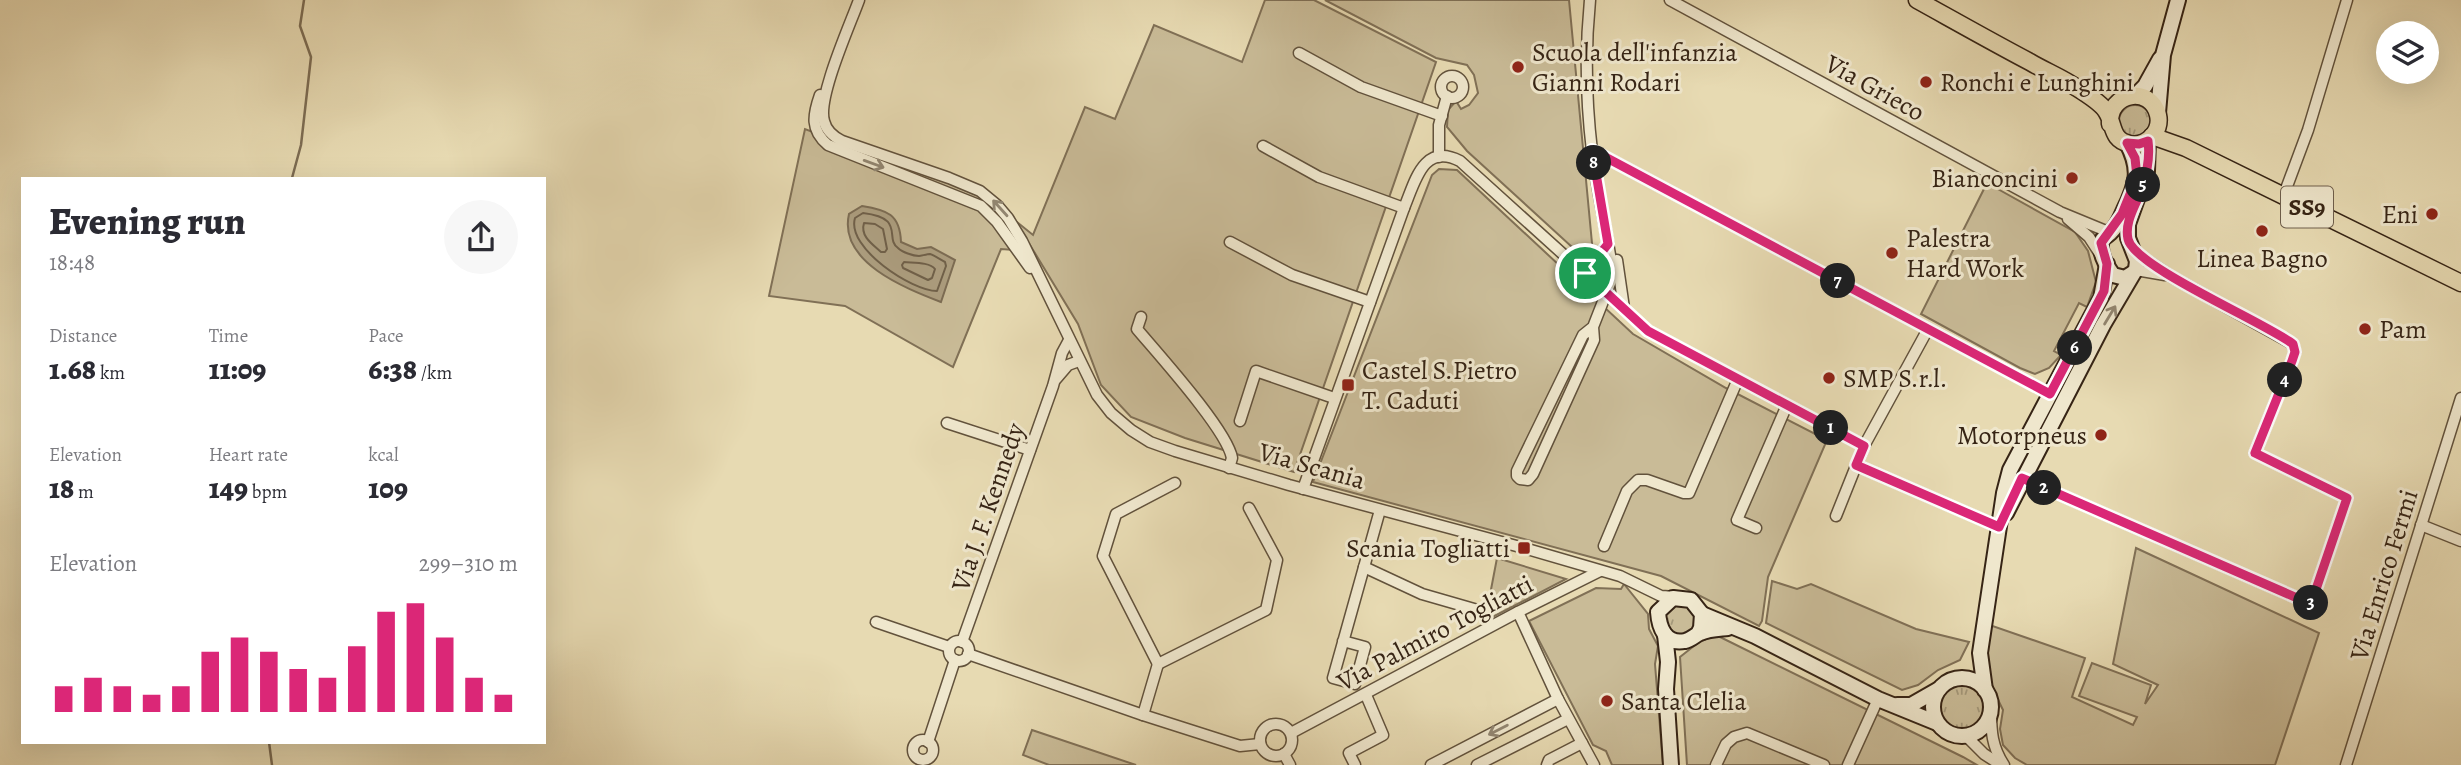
<!DOCTYPE html>
<html lang="en">
<head>
<meta charset="utf-8">
<style>
  :root { --surface:#fff; --page:#f7f7f7; --text:#2b2b33; --muted:#7c7c81; --accent:#db2777 }
  body { margin:0; font-family:Alegreya,serif; background:var(--page); color:var(--text); height:100vh; display:flex; flex-direction:column; font-size:26px; white-space:nowrap }
  * { box-sizing:border-box; margin:0 }
  p { font-size:23px; color:var(--muted) }
  .icon { flex:none; width:38px; height:38px; fill:none; stroke:currentColor; stroke-width:2; stroke-linecap:round; stroke-linejoin:round }
  .map { position:relative; flex:1; overflow:hidden }
  .details { position:absolute; left:21px; top:177px; width:525px; height:567px; display:flex; flex-direction:column; background:var(--surface); border-radius:0px; box-shadow:0 7px 28px #0002 }
  .details>* { flex:none }
  .fabs { position:absolute; left:2376px; top:21px; display:grid; gap:14px }
  .fabs a { display:grid; place-items:center; width:63px; height:63px; border-radius:50%; background:var(--surface); box-shadow:0 7px 28px #0002; font-size:35px }
  .pin { position:absolute; display:grid; place-items:center; width:60px; height:60px; color:#fff; margin:-30px; border:4px solid #fff; border-radius:50%; box-shadow:0 2px 7px #0007 }
  .km { position:absolute; width:35px; height:35px; margin:-18px; border-radius:50%; background:#222; color:#fff; font-size:19px; line-height:35px; text-align:center }
  .round { display:grid; place-items:center; flex:none; width:74px; height:74px; border-radius:37px; background:var(--page) }
  .summary { display:flex; align-items:center; justify-content:space-between; height:119px; padding:0 28px }
  h1 { font-size:38px; font-weight:800; line-height:52px }
  .metrics { display:grid; grid-template-columns:repeat(3,1fr); gap:10px; height:119px; padding:7px 28px }
  .metrics div { display:grid; align-content:center }
  .metrics b { font-size:30px; font-weight:800 }
  .metrics small { font-size:19px; font-weight:400 }
  .metrics p { font-size:19px }
  .chart { height:196px; padding:14px 28px }
  .chart p { display:flex; justify-content:space-between }
  .chart svg { width:100%; height:126px; margin-top:7px; stroke:var(--accent); stroke-width:6 }
  .map>svg:first-child { display:block }
</style>
</head>
<body>
<div class="map">
<svg width="2461" height="765" viewBox="0 0 2461 765">
  <defs>
    <pattern id="grass-tufts" width="24" height="20" patternUnits="userSpaceOnUse" patternTransform="scale(1.75)"><rect width="24" height="20" fill="#c9bb97"/><path d="M3 7l-1-3M5 7V3M7 7l1-3M15 17l-1-3M17 17v-4M19 17l1-3" fill="none" stroke="#a4987a"/></pattern>
  </defs>
  <rect width="100%" height="100%" fill="#e7dab2"/>
  <filter id="stains"><feTurbulence type="fractalNoise" baseFrequency=".00286" numOctaves="4"/><feColorMatrix values="0 0 0 0 .2 0 0 0 0 .09 0 0 0 0 .02 0 0 0 .5 -.17"/></filter>
  <radialGradient id="worn" r=".72"><stop offset=".6" stop-color="#630" stop-opacity="0"/><stop offset="1" stop-color="#630" stop-opacity=".3"/></radialGradient>
  <g fill="url(#grass-tufts)" stroke="#807056" stroke-width="2">
    <circle cx="2135" cy="121" r="16"/>
    <path d="M1669,605h21l7,15c-5,13 -11,17 -26,15l-9,-20z"/>
    <circle cx="1962" cy="707" r="23"/>
  </g>
  <g fill="#c9bb97" stroke="#807056" stroke-width="2">
    <polygon points="1265,0 1314,0 1436,62 1294,472 1185,438 1131,417 1101,385 1078,324 1030,245 1027,251 1001,249 953,367 845,306 769,296 805,129 986,197 1033,235 1085,107 1115,119 1154,25 1242,62"/>
    <polygon points="1325,0 1569,0 1593,254 1584,258 1467,151 1447,127 1448,110 1456,101 1461,109 1469,105 1478,93 1474,75 1467,65 1436,58"/>
    <polygon points="1439,169 1457,170 1633,334 1726,388 1827,440 1768,577 1762,621 1759,626 1661,576 1313,482 1432,175"/>
    <polygon points="1987,183 2075,232 2088,251 2096,282 2087,307 2079,303 2054,351 2061,355 2049,368 2035,374 2020,368 1921,314"/>
    <polygon points="2136,548 2319,633 2275,765 2027,765 2015,758 2003,745 2000,729 2003,710 1977,657 1984,623 2085,658 2072,697 2133,725 2137,717 2079,696 2092,663 2151,685 2145,704 2158,685 2113,664"/>
    <polygon points="1497,558 1566,579 1485,621"/>
    <polygon points="1772,581 1797,589 1811,584 1916,629 1969,642 1960,660 1938,670 1918,685 1902,690 1766,623"/>
    <polygon points="1624,584 1648,614 1649,629 1658,646 1655,664 1663,765 1612,765 1606,751 1593,745 1529,621 1596,588 1621,589"/>
    <polygon points="1716,635 1963,757 1977,765 1687,765 1680,657 1699,642"/>
    <polygon points="1032,730 1136,765 1049,765 1023,755"/>
  </g>
  <path fill="#ab9c7d" stroke="#7c6c53" stroke-width="2" d="M862,206c25,4 38,8 39,36l16,7 14,-2 24,13 -14,42c-36,-14 -103,-40 -92,-88z"/>
  <g fill="none" stroke-linecap="round" stroke-linejoin="round">
    <g stroke="#706049" stroke-width="2">
      <path d="M863,213c43,5 21,25 35,35 4,4 15,8 21,8 2,0 8,-2 11,-2 4,1 11,6 15,8l1,4 -9,25c-25,0 -91,-43 -82,-73z"/>
      <path d="M864,223l11,1 8,5 4,20 -2,3h-4c-9,-8 -21,-16 -17,-29z"/>
      <path d="M904,262c9,1 26,0 31,7l-3,9 -4,2 -25,-12 -1,-3z"/>
    </g>
    <g stroke="#7c6c53" stroke-width="2.5">
      <polyline points="292,178 301,145 311,57 300,26 304,0"/>
      <polyline points="269,742 272,765"/>
    </g>
    <defs>
      <g id="street">
        <path d="M859,0c-9,25 -42,98 -35,121 2,9 10,16 18,20l107,37 31,13 17,14 11,13 14,23 75,154 14,18 20,17 19,12 25,9 114,34 235,63 96,28 41,20 16,1"/>
        <path d="M1590,0c-5,50 -4,101 2,151 5,39 14,77 20,116l-1,14 -18,46 1,13 -61,134 -5,6 -8,-1 -3,-3v-5l66,-136 10,-8"/>
        <polyline points="1670,0 2060,212 2111,233"/>
        <polyline points="1299,53 1361,87 1442,116"/>
        <circle cx="1452" cy="87" r="11"/>
        <path d="M820,95c-7,20 -10,35 8,50l153,61 16,16 33,46"/>
        <polyline points="1263,146 1319,177 1404,208"/>
        <polyline points="1592,150 2050,394"/>
        <polyline points="1439,157 1439,125 1447,96"/>
        <polyline points="2286,189 2308,130 2347,0"/>
        <polyline points="2068,219 2089,237 2100,254"/>
        <polyline points="1230,242 1292,275 1370,302"/>
        <polyline points="1617,260 1624,308"/>
        <polyline points="2136,270 2165,275"/>
        <polyline points="1585,273 1608,245"/>
        <path d="M1141,317l-4,12c21,25 90,101 95,129l-3,10"/>
        <polyline points="1056,379 1068,365 1079,361"/>
        <polyline points="1240,421 1256,371 1334,398"/>
        <polyline points="947,423 1030,450"/>
        <polyline points="1856,465 1999,527"/>
        <polyline points="2022,478 2311,604 2347,498 2255,453 2292,361 2295,352 2293,344 2172,277 2142,257 2134,250"/>
        <path d="M1303,489l101,-281c11,-26 19,-66 56,-47l188,170 216,115 64,-117"/>
        <polyline points="1836,516 1864,446"/>
        <polyline points="2421,525 2461,541"/>
        <polyline points="1756,528 1737,520 1787,405"/>
        <polyline points="1604,546 1627,491 1638,480 1647,480 1684,493 1689,493 1738,379"/>
        <polyline points="1364,567 1422,594 1481,611"/>
        <polyline points="1518,612 1558,699 1594,765"/>
        <polyline points="876,622 949,647"/>
        <polyline points="1343,641 1365,647 1355,684 1333,678 1380,510"/>
        <circle cx="959" cy="651" r="10"/>
        <polyline points="962,642 1053,386 1062,353 1069,340"/>
        <polyline points="968,654 1143,715"/>
        <polyline points="1158,664 1103,556 1116,514 1175,483"/>
        <polyline points="1158,664 1266,610 1277,560 1249,508"/>
        <polyline points="1158,664 1143,715 1240,746 1260,744"/>
        <path d="M1991,711c0,20 1,36 13,54"/>
        <circle cx="1276" cy="740" r="16"/>
        <polyline points="1291,733 1518,612 1600,571"/>
        <polyline points="1966,736 1984,754 2001,765"/>
        <circle cx="923" cy="750" r="10"/>
        <polyline points="928,742 955,660"/>
        <polyline points="1284,754 1290,765"/>
        <polyline points="1355,765 1349,753 1383,735 1366,695"/>
        <polyline points="1431,765 1558,699"/>
        <polyline points="1477,765 1568,719"/>
        <polyline points="1547,765 1549,760 1582,743"/>
        <polyline points="1716,765 1726,744 1734,737 1747,733 1824,765"/>
        <polyline points="1848,765 1878,699"/>
        <polyline points="2346,765 2461,398"/>
      </g>
      <g id="secondary">
        <polyline points="2135,96 2145,86 2160,59"/>
        <polyline points="2158,113 2163,55 2178,0"/>
        <path d="M2127,143c14,27 10,40 -3,67 -3,7 -8,18 -14,23 -4,4 -9,5 -9,12 -1,10 7,23 12,30l12,3 8,-5"/>
        <polyline points="2006,513 2103,325 2136,269 2137,261 2128,238 2128,224 2147,171 2148,141"/>
        <polyline points="1702,614 1755,636 1878,699 1937,723"/>
        <path d="M1698,634l3,-6 1,-14 -11,-14 -18,-2 -15,14c1,15 7,33 27,29 6,-1 10,-6 15,-8 9,-4 19,-4 28,-5"/>
        <polyline points="1665,635 1668,662 1666,689 1671,765"/>
        <circle cx="1962" cy="707" r="29"/>
        <polyline points="1985,690 1980,653 2004,493 2010,470 2101,298 2107,264"/>
        <polyline points="1897,705 1911,705 1939,689"/>
      </g>
      <g id="primary">
        <path d="M1917,0c38,21 75,42 113,62 15,9 33,16 47,26 8,5 24,15 29,23 9,13 4,29 24,33 16,3 32,-12 28,-29 -7,-30 -50,-23 -48,9"/>
        <polyline points="2152,136 2186,148 2461,283"/>
      </g>
    </defs>
    <use href="#street" stroke="#62523c" stroke-width="13"/>
    <use href="#secondary" stroke="#362415" stroke-width="18"/>
    <use href="#primary" stroke="#362415" stroke-width="19"/>
    <use href="#street" stroke="#efe7cd" stroke-width="10"/>
    <use href="#secondary" stroke="#efe7cd" stroke-width="14"/>
    <use href="#primary" stroke="#e7dab2" stroke-width="16"/>
  </g>
  <defs><path id="oneway-shaft" d="M-6 0H5M1.5-3L5.5 0L1.5 3" fill="none" stroke-width="1.6" stroke-linecap="round" stroke-linejoin="round" transform="scale(1.75)"/></defs>
  <g stroke="#928671">
    <use href="#oneway-shaft" transform="translate(874 164) rotate(20)"/>
    <use href="#oneway-shaft" transform="translate(1000 208) rotate(-132)"/>
    <use href="#oneway-shaft" transform="translate(2110 315) rotate(-59)"/>
    <use href="#oneway-shaft" transform="translate(1498 730) rotate(153)"/>
  </g>
  <g fill="none" stroke-linecap="round" stroke-linejoin="round">
    <defs>
      <path id="route" d="M2148,141c2,15 -1,32 -6,47 -5,16 -18,33 -14,51 6,28 136,83 165,105l2,8 -3,9 -37,92 92,45 -36,106 -289,-126 -23,49 -143,-62 8,-19 -216,-115 -63,-58 23,-29 -16,-94 458,244 54,-103 3,-27 -6,-21 21,-29 15,-37 -2,-19 -8,-15 12,1z"/>
    </defs>
    <use href="#route" stroke="#fff" stroke-width="14"/>
    <use href="#route" stroke="#db2777" stroke-width="9"/>
  </g>
  <g fill="#8f2418" stroke="#efe7cd" stroke-width="2.5">
    <circle cx="1518" cy="67" r="7"/>
    <circle cx="1926" cy="82" r="7"/>
    <circle cx="2072" cy="178" r="7"/>
    <circle cx="2432" cy="214" r="7"/>
    <circle cx="2262" cy="231" r="7"/>
    <circle cx="1892" cy="253" r="7"/>
    <circle cx="2365" cy="329" r="7"/>
    <circle cx="1829" cy="378" r="7"/>
    <rect x="1341" y="378" width="14" height="14" rx="3.5"/>
    <circle cx="2101" cy="435" r="7"/>
    <rect x="1517" y="541" width="14" height="14" rx="3.5"/>
    <circle cx="1607" cy="701" r="7"/>
  </g>
  <g text-anchor="middle" dominant-baseline="central" stroke-width="6" stroke-linejoin="round" paint-order="stroke">
    <rect fill="#efe7cd" stroke="#6e5e4c" stroke-width="2" x="2281" y="186.5" width="52" height="41" rx="5"/>
    <g font-size="24" font-weight="bold" fill="#362415">
      <text x="2307" y="207">SS9</text>
    </g>
    <g font-size="26" fill="#362415" stroke="#efe7cd" text-anchor="start">
      <text x="1532" y="52">Scuola dell'infanzia<tspan x="1532" dy="30">Gianni Rodari</tspan></text>
      <text x="1940" y="82">Ronchi e Lunghini</text>
      <text x="2058" y="178" text-anchor="end">Bianconcini</text>
      <text x="2418" y="214" text-anchor="end">Eni</text>
      <text x="1906" y="238">Palestra<tspan x="1906" dy="30">Hard Work</tspan></text>
      <text x="2262" y="258" text-anchor="middle">Linea Bagno</text>
      <text x="2379" y="329">Pam</text>
      <text x="1362" y="370">Castel S.Pietro<tspan x="1362" dy="30">T. Caduti</tspan></text>
      <text x="1843" y="378">SMP S.r.l.</text>
      <text x="2087" y="435" text-anchor="end">Motorpneus</text>
      <text x="1510" y="548" text-anchor="end">Scania Togliatti</text>
      <text x="1621" y="701">Santa Clelia</text>
    </g>
    <g font-size="26" fill="#362415" stroke="#efe7cd">
      <text transform="translate(1875 88) rotate(29)">Via Grieco</text>
      <text transform="translate(1312 466) rotate(16)">Via Scania</text>
      <text transform="translate(988 507) rotate(-71)">Via J. F. Kennedy</text>
      <text transform="translate(2384 575) rotate(-73)">Via Enrico Fermi</text>
      <text transform="translate(1435 633) rotate(-28)">Via Palmiro Togliatti</text>
    </g>
  </g>
  <rect width="100%" height="100%" filter="url(#stains)"/>
  <rect width="100%" height="100%" fill="url(#worn)"/>
</svg>
<div class="fabs">
<a><svg class="icon" aria-label="layers" viewBox="0 0 24 24"><path d="M12 4l9 5-9 5-9-5zM3 14l9 5 9-5"/></svg></a>
</div>
<div class="pin" style="left:1585px;top:273px;background:#1e9e55"><svg class="icon" aria-label="arrive" viewBox="0 0 24 24"><path d="M6 21V4h12l-3 4 3 4H6"/></svg></div>
<b class="km" style="left:1831px;top:428px">1</b>
<b class="km" style="left:2044px;top:488px">2</b>
<b class="km" style="left:2311px;top:603px">3</b>
<b class="km" style="left:2285px;top:380px">4</b>
<b class="km" style="left:2143px;top:185px">5</b>
<b class="km" style="left:2075px;top:348px">6</b>
<b class="km" style="left:1838px;top:281px">7</b>
<b class="km" style="left:1594px;top:163px">8</b>
<section class="details">
<div class="summary"><div><h1>Evening run</h1><p>18:48</p></div><a class="round"><svg class="icon" aria-label="share" viewBox="0 0 24 24"><path d="M12 15V3M7 8l5-5 5 5M5 13v7h14v-7"/></svg></a></div>
<div class="metrics">
<div><p>Distance</p><b>1.68<small> km</small></b></div>
<div><p>Time</p><b>11:09</b></div>
<div><p>Pace</p><b>6:38<small> /km</small></b></div>
</div>
<div class="metrics">
<div><p>Elevation</p><b>18<small> m</small></b></div>
<div><p>Heart rate</p><b>149<small> bpm</small></b></div>
<div><p>kcal</p><b>109</b></div>
</div>
<div class="chart"><p><span>Elevation</span>299–310 m</p>
<svg viewBox="0 0 160 44" preserveAspectRatio="none"><path d="M5 44V35M15 44V32M25 44V35M35 44V38M45 44V35M55 44V23M65 44V18M75 44V23M85 44V29M95 44V32M105 44V21M115 44V9M125 44V6M135 44V18M145 44V32M155 44V38"/></svg>
</div>
</section>
</div>
</body>
</html>
